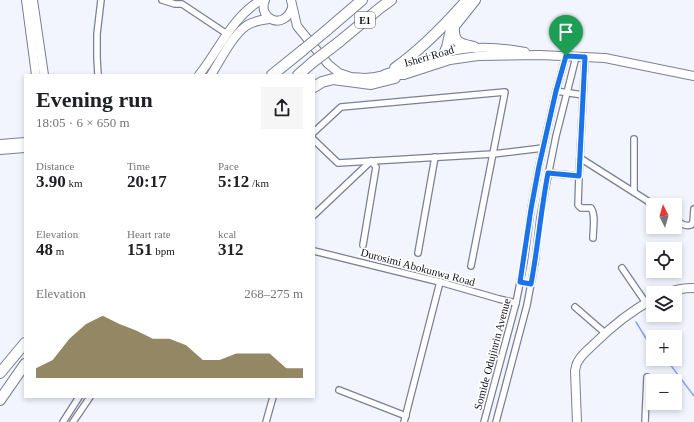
<!DOCTYPE html>
<html lang="en">
<head>
<meta charset="utf-8">
<style>
  :root { --surface:#fff; --page:#f6f6f6; --text:#202124; --muted:#757577; --accent:#675623 }
  body { margin:0; font-family:"Times New Roman",serif; background:var(--page); color:var(--text); height:100vh; display:flex; flex-direction:column; font-size:15px; white-space:nowrap }
  * { box-sizing:border-box; margin:0 }
  p { font-size:13px; color:var(--muted) }
  .icon { flex:none; width:22px; height:22px; fill:none; stroke:currentColor; stroke-width:2; stroke-linecap:round; stroke-linejoin:round }
  .map { position:relative; flex:1; overflow:hidden }
  .panel { position:absolute; left:24px; top:74px; width:291px; height:324px; display:flex; flex-direction:column; background:var(--surface); border-radius:0px; box-shadow:0 2px 6px #0003 }
  .panel>* { flex:none }
  .needle { width:26px; rotate:355deg }
  .controls { position:absolute; left:646px; top:198px; display:grid; gap:8px }
  .controls a { display:grid; place-items:center; width:36px; height:36px; border-radius:0px; background:var(--surface); box-shadow:0 2px 6px #0003; font-size:20px }
  .pin { position:absolute; display:grid; place-items:center; width:34px; height:34px; color:#fff; margin:-41px -17px; border-radius:50% 50% 50% 0; rotate:-45deg; box-shadow:0 0 4px #0007 }
  .pin .icon { rotate:45deg }
  .round { display:grid; place-items:center; flex:none; width:42px; height:42px; border-radius:0px; background:var(--page) }
  .overview { display:flex; align-items:center; justify-content:space-between; height:68px; padding:0 12px }
  h1 { font-size:22px; font-weight:700; line-height:30px }
  .metrics { display:grid; grid-template-columns:repeat(3,1fr); gap:6px; height:68px; padding:4px 12px }
  .metrics div { display:grid; align-content:center }
  .metrics b { font-size:17px; font-weight:700 }
  .metrics small { font-size:11px; font-weight:400 }
  .metrics p { font-size:11px }
  .chart { height:112px; padding:8px 12px }
  .chart p { display:flex; justify-content:space-between }
  .chart svg { width:100%; height:72px; margin-top:4px; fill:var(--accent); opacity:.7 }
  .map>svg:first-child { display:block }
</style>
</head>
<body>
<div class="map">
<svg width="694" height="422" viewBox="0 0 694 422">
  <rect width="100%" height="100%" fill="#f2f5fe"/>
  <g fill="none" stroke-linecap="round" stroke-linejoin="round">
    <g stroke="#8ca5fa" stroke-width="1.5">
      <polyline points="636,322 650,345 653,347"/>
      <polyline points="666,359 694,396"/>
    </g>
    <defs>
      <g id="street">
        <polyline points="162,0 175,4 182,4 227,34"/>
        <path d="M585,57l-6,119 -1,29 3,3h10c5,7 2,21 2,30"/>
        <polyline points="98,75 97,57 97,34 101,0"/>
        <polyline points="556,91 583,95"/>
        <polyline points="314,132 341,107 505,92 471,266"/>
        <polyline points="314,140 338,163 493,154 543,148"/>
        <polyline points="580,158 654,205"/>
        <polyline points="548,173 579,176"/>
        <polyline points="634,192 634,139"/>
        <polyline points="314,215 371,161 376,167 363,245"/>
        <path d="M675,219c5,4 10,8 16,6l2,-3 1,-13"/>
        <polyline points="314,251 440,282 499,299 516,303"/>
        <polyline points="418,253 435,157"/>
        <polyline points="622,268 646,303"/>
        <polyline points="575,307 605,333"/>
        <polyline points="339,390 406,416"/>
        <polyline points="63,422 79,397"/>
        <polyline points="73,422 90,397"/>
        <polyline points="266,422 273,397"/>
        <polyline points="404,422 440,282"/>
        <polyline points="484,422 516,303 524,262 531,209 539,166 556,91 566,56"/>
        <polyline points="496,422 527,305 535,262 540,218 547,181 556,136 576,57"/>
        <polyline points="645,422 647,377"/>
      </g>
      <g id="secondary">
        <polyline points="26,0 36,75"/>
        <polyline points="33,0 44,75"/>
        <path d="M265,0c-8,19 19,31 27,8"/>
        <polyline points="291,0 297,26 328,64 339,73 351,77 365,78 375,77 385,75 404,75 450,60 478,56 540,55 605,58 694,76"/>
        <path d="M442,54c26,-9 56,-7 83,-2"/>
        <path d="M199,75c20,-25 33,-58 62,-75"/>
        <path d="M211,75c9,-14 21,-39 35,-49 7,-5 15,-6 23,-7"/>
        <polyline points="0,144 25,142"/>
        <polyline points="0,150 25,148"/>
        <path d="M667,293c9,-4 17,-5 27,-5"/>
        <path d="M577,422l-2,-51c1,-4 1,-8 4,-11 3,-6 10,-11 15,-16 17,-17 37,-33 59,-45"/>
      </g>
      <g id="highway">
        <path d="M454,28c-1,16 8,16 20,19"/>
        <polyline points="327,30 362,0"/>
        <polyline points="339,42 380,8 391,0"/>
        <path d="M395,68c27,-19 50,-43 72,-68"/>
        <polyline points="272,75 303,50"/>
        <polyline points="298,75 313,62"/>
        <polyline points="385,75 443,57 447,47 451,30 475,0"/>
        <polyline points="314,87 322,82 333,79 371,84 395,78"/>
        <polyline points="0,373 25,343"/>
        <polyline points="0,400 25,364"/>
      </g>
    </defs>
    <use href="#street" stroke="#7a8095" stroke-width="8"/>
    <use href="#secondary" stroke="#7a8095" stroke-width="10"/>
    <use href="#highway" stroke="#7a8095" stroke-width="12"/>
    <use href="#street" stroke="#fff" stroke-width="5.5"/>
    <use href="#secondary" stroke="#fff" stroke-width="8"/>
    <use href="#highway" stroke="#fff" stroke-width="10"/>
    <defs>
      <g id="highway-bridge">
        <polyline points="303,50 327,30"/>
        <polyline points="313,62 339,42"/>
      </g>
    </defs>
    <use href="#highway-bridge" stroke="#7a8095" stroke-width="12" stroke-linecap="butt"/>
    <use href="#highway-bridge" stroke="#fff" stroke-width="10"/>
  </g>
  <g fill="none" stroke-linecap="round" stroke-linejoin="round">
    <defs>
      <path id="route" d="M566,56l19,1 -6,119 -31,-3c-7,36 -10,74 -17,111l-11,-2 11,-73 8,-43 17,-75z"/>
    </defs>
    <use href="#route" stroke="#fff" stroke-width="8"/>
    <use href="#route" stroke="#1a73e8" stroke-width="5"/>
  </g>
  <g text-anchor="middle" dominant-baseline="central" stroke-width="3.5" stroke-linejoin="round" paint-order="stroke">
    <rect fill="#fff" stroke="#56575d" stroke-width="1" x="355" y="12" width="20" height="16" rx="3"/>
    <g font-size="10" font-weight="bold" fill="#0d0f17">
      <text x="365" y="20">E1</text>
    </g>
    <g font-size="11" fill="#0d0f17" stroke="#fff">
      <text transform="translate(429 56) rotate(-16)">Isheri Road</text>
      <text transform="translate(418 267) rotate(15)">Durosimi Abokunwa Road</text>
      <text transform="translate(492 354) rotate(-75)">Somide Odujinrin Avenue</text>
    </g>
  </g>
</svg>
<div class="controls">
<a><svg class="needle" viewBox="-14 -14 28 28"><path d="M0-13l5 13h-10z" fill="#e53935"/><path d="M0 13l5-13h-10z" fill="#757577"/></svg></a>
<a><svg class="icon" aria-label="locate" viewBox="0 0 24 24"><circle cx="12" cy="12" r="6"/><path d="M12 2v4M12 18v4M2 12h4M18 12h4"/></svg></a>
<a><svg class="icon" aria-label="layers" viewBox="0 0 24 24"><path d="M12 4l9 5-9 5-9-5zM3 14l9 5 9-5"/></svg></a>
<a>+</a>
<a>−</a>
</div>
<div class="pin" style="left:566px;top:56px;background:#1e9e55"><svg class="icon" aria-label="arrive" viewBox="0 0 24 24"><path d="M6 21V4h12l-3 4 3 4H6"/></svg></div>
<section class="panel">
<div class="overview"><div><h1>Evening run</h1><p>18:05 · 6 × 650 m</p></div><a class="round"><svg class="icon" aria-label="share" viewBox="0 0 24 24"><path d="M12 15V3M7 8l5-5 5 5M5 13v7h14v-7"/></svg></a></div>
<div class="metrics">
<div><p>Distance</p><b>3.90<small> km</small></b></div>
<div><p>Time</p><b>20:17</b></div>
<div><p>Pace</p><b>5:12<small> /km</small></b></div>
</div>
<div class="metrics">
<div><p>Elevation</p><b>48<small> m</small></b></div>
<div><p>Heart rate</p><b>151<small> bpm</small></b></div>
<div><p>kcal</p><b>312</b></div>
</div>
<div class="chart"><p><span>Elevation</span>268–275 m</p>
<svg viewBox="0 0 160 44" preserveAspectRatio="none"><path d="M0 44V38L10 33L20 20L30 11L40 6L50 11L60 15L70 20L80 20L90 24L100 33L110 33L120 29L130 29L140 29L150 38L160 38V44z"/></svg>
</div>
</section>
</div>
</body>
</html>
